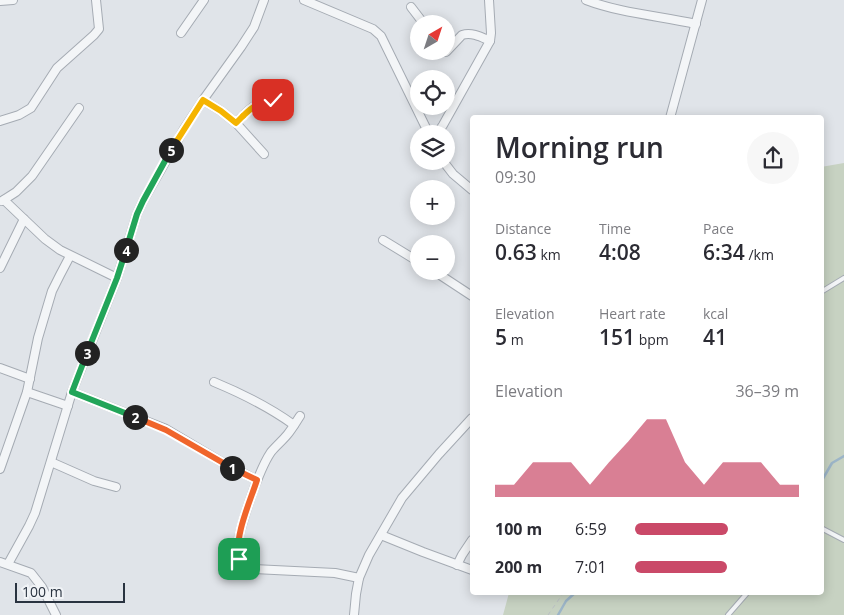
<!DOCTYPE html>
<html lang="en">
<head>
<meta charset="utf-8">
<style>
  :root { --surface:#fff; --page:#f7f7f7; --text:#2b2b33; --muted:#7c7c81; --accent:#ca4968 }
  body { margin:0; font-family:"Open Sans",sans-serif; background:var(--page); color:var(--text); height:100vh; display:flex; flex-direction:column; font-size:19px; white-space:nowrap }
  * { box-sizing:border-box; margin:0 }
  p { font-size:16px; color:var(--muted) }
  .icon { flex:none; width:28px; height:28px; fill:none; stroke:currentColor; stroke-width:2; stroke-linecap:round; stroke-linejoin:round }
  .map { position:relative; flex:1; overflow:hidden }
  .drawer { position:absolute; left:470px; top:115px; width:354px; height:480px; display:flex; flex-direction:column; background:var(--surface); border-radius:5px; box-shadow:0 2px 12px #0003 }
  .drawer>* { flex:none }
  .needle { width:32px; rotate:39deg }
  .fabs { position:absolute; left:410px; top:15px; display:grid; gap:10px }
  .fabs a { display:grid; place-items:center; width:45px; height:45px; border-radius:50%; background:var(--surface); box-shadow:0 2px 12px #0003; font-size:25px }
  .scale { position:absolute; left:15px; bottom:12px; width:110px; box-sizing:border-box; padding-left:5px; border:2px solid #293340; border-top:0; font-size:14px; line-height:18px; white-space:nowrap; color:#293340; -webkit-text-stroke:4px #f0f3f6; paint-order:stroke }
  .pin { position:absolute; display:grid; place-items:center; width:42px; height:42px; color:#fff; margin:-21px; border-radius:10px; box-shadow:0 2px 8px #0006 }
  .km { position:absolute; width:25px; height:25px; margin:-12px; border-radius:50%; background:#222; color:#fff; font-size:14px; line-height:25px; text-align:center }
  .round { display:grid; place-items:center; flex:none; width:52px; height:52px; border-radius:26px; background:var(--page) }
  .headline { display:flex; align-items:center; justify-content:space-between; height:85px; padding:0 25px }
  h1 { font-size:28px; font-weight:600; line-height:38px }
  .figures { display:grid; grid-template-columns:repeat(3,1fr); gap:8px; height:85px; padding:5px 25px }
  .figures div { display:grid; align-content:center }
  .figures b { font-size:21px; font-weight:600 }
  .figures small { font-size:14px; font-weight:400 }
  .figures p { font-size:14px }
  .chart { height:140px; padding:10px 25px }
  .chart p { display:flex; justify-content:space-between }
  .chart svg { width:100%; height:90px; margin-top:5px; fill:var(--accent); opacity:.7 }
  ul { padding:0 25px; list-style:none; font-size:16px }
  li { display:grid; grid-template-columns:80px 60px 1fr; align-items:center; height:38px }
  li i { height:12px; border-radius:6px; background:var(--accent) }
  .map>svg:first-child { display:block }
</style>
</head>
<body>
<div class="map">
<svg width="844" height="615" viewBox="0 0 844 615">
  <rect width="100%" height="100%" fill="#e0e4e9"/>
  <polygon fill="#c7d2c2" points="844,163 844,615 503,615 509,593 821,592 821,167"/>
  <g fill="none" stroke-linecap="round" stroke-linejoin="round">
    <g stroke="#9cb5c8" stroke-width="2.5">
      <polyline points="821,482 832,463 844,456"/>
      <polyline points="558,615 566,601 576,592"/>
    </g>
    <defs>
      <g id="service">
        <polyline points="821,292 844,278"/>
        <polyline points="821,528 844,540"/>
        <polyline points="728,615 748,592"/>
      </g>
      <g id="minor">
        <polyline points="304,0 373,29 381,36 429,134"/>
        <path d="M586,0c34,13 74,16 110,24"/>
        <polyline points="0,1 13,0"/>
        <polyline points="411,7 424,24"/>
        <polyline points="181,33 204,0"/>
        <path d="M445,51l1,1 16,-17c10,-3 19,2 28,6"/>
        <polyline points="203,100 221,111 236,123 264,154"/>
        <polyline points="670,118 702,0"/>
        <polyline points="0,121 19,115 31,108 57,68 94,35 99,29 96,0"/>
        <path d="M236,123c13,-14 17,-19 37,-23"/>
        <polyline points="437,134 443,125 490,41 491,33 489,0"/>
        <polyline points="443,161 453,174 472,190"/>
        <polyline points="4,200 45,239 60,250 117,278"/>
        <polyline points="2,201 16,192 32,176 79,108"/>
        <polyline points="383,240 419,262"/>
        <polyline points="0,268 24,219"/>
        <polyline points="434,271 472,296"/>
        <polyline points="0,368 30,379"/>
        <path d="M214,382c29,12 55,25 80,43"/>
        <polyline points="27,392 68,406"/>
        <polyline points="72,392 166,429 225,464 257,480"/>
        <path d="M300,416c-4,6 -8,13 -13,19 -5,6 -11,11 -16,17 -11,16 -38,88 -33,105 3,8 8,10 14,12l83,4 24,5"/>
        <polyline points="51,462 94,481 116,487"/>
        <polyline points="0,469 27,392 38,338 52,291 60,275 70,256"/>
        <polyline points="381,535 423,552 472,570"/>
        <polyline points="0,562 31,573 42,587 56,615"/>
        <polyline points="8,564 29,526 35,513 72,392 117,278 137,214 143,201 184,129 203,100 241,47 254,27 264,0"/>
        <polyline points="457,565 462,555 472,540"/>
        <polyline points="354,615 356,594 359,578 369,555 402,498 439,454 472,418"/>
      </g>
    </defs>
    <use href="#service" stroke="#a5abb3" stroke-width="6"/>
    <use href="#minor" stroke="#a5abb3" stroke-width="10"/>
    <polyline stroke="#babfc4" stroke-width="1" stroke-dasharray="4 4" stroke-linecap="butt" points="548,615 564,592"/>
    <use href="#service" stroke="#f3f5f7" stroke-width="4"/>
    <use href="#minor" stroke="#f3f5f7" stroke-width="8"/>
  </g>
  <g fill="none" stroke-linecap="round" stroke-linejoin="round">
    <defs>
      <path id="split-1" d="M232,468l25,12c-7,22 -23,56 -18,79"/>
      <polyline id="split-2" points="135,417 166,430 232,468"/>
      <polyline id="split-3" points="87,353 72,392 135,417"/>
      <polyline id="split-4" points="87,353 117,278 126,250"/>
      <polyline id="split-5" points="126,250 137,214 143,201 171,150"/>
      <polyline id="split-6" points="171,150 203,100 221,111 236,123 243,116"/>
      <path id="split-7" d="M243,116c10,-10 15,-13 30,-16"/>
    </defs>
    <use href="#split-1" stroke="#fff" stroke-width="10"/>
    <use href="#split-2" stroke="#fff" stroke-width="10"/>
    <use href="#split-3" stroke="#fff" stroke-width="10"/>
    <use href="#split-4" stroke="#fff" stroke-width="10"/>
    <use href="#split-5" stroke="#fff" stroke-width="10"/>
    <use href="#split-6" stroke="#fff" stroke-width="10"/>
    <use href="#split-7" stroke="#fff" stroke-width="10"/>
    <use href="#split-1" stroke="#f0652b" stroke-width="6"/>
    <use href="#split-2" stroke="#f0652b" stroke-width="6"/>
    <use href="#split-3" stroke="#22a559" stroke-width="6"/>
    <use href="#split-4" stroke="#22a559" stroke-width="6"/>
    <use href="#split-5" stroke="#22a559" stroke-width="6"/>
    <use href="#split-6" stroke="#f5b400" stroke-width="6"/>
    <use href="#split-7" stroke="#f5b400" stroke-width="6"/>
  </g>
</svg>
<div class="fabs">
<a><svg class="needle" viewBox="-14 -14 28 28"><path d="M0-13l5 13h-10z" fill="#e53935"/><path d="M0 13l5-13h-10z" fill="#7c7c81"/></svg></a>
<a><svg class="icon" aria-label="locate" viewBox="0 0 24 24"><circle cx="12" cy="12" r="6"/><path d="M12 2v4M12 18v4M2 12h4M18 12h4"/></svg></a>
<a><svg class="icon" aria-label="layers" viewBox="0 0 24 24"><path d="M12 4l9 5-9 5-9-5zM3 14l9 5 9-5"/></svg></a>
<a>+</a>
<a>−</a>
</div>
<div class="scale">100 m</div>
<div class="pin" style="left:239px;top:559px;background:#1e9e55"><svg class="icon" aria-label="arrive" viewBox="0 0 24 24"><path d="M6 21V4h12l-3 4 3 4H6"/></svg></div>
<div class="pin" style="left:273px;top:100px;background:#d93025"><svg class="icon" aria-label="check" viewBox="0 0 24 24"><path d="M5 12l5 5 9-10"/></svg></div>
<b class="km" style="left:232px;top:468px">1</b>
<b class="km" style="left:135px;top:417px">2</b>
<b class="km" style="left:87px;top:353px">3</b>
<b class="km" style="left:126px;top:250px">4</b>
<b class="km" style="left:171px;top:150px">5</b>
<section class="drawer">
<div class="headline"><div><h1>Morning run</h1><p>09:30</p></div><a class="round"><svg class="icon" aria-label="share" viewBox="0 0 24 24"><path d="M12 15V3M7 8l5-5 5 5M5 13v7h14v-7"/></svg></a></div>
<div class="figures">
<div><p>Distance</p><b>0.63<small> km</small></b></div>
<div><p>Time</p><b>4:08</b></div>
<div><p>Pace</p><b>6:34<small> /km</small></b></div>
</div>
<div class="figures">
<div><p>Elevation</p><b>5<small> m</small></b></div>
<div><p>Heart rate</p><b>151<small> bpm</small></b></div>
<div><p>kcal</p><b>41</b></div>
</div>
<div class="chart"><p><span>Elevation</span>36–39 m</p>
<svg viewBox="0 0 160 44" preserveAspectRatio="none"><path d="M0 44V38L10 38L20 27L30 27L40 27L50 38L60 27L70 17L80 6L90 6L100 27L110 38L120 27L130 27L140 27L150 38L160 38V44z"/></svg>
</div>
<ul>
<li><b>100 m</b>6:59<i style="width:57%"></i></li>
<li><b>200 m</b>7:01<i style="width:56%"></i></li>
</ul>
</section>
</div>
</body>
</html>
